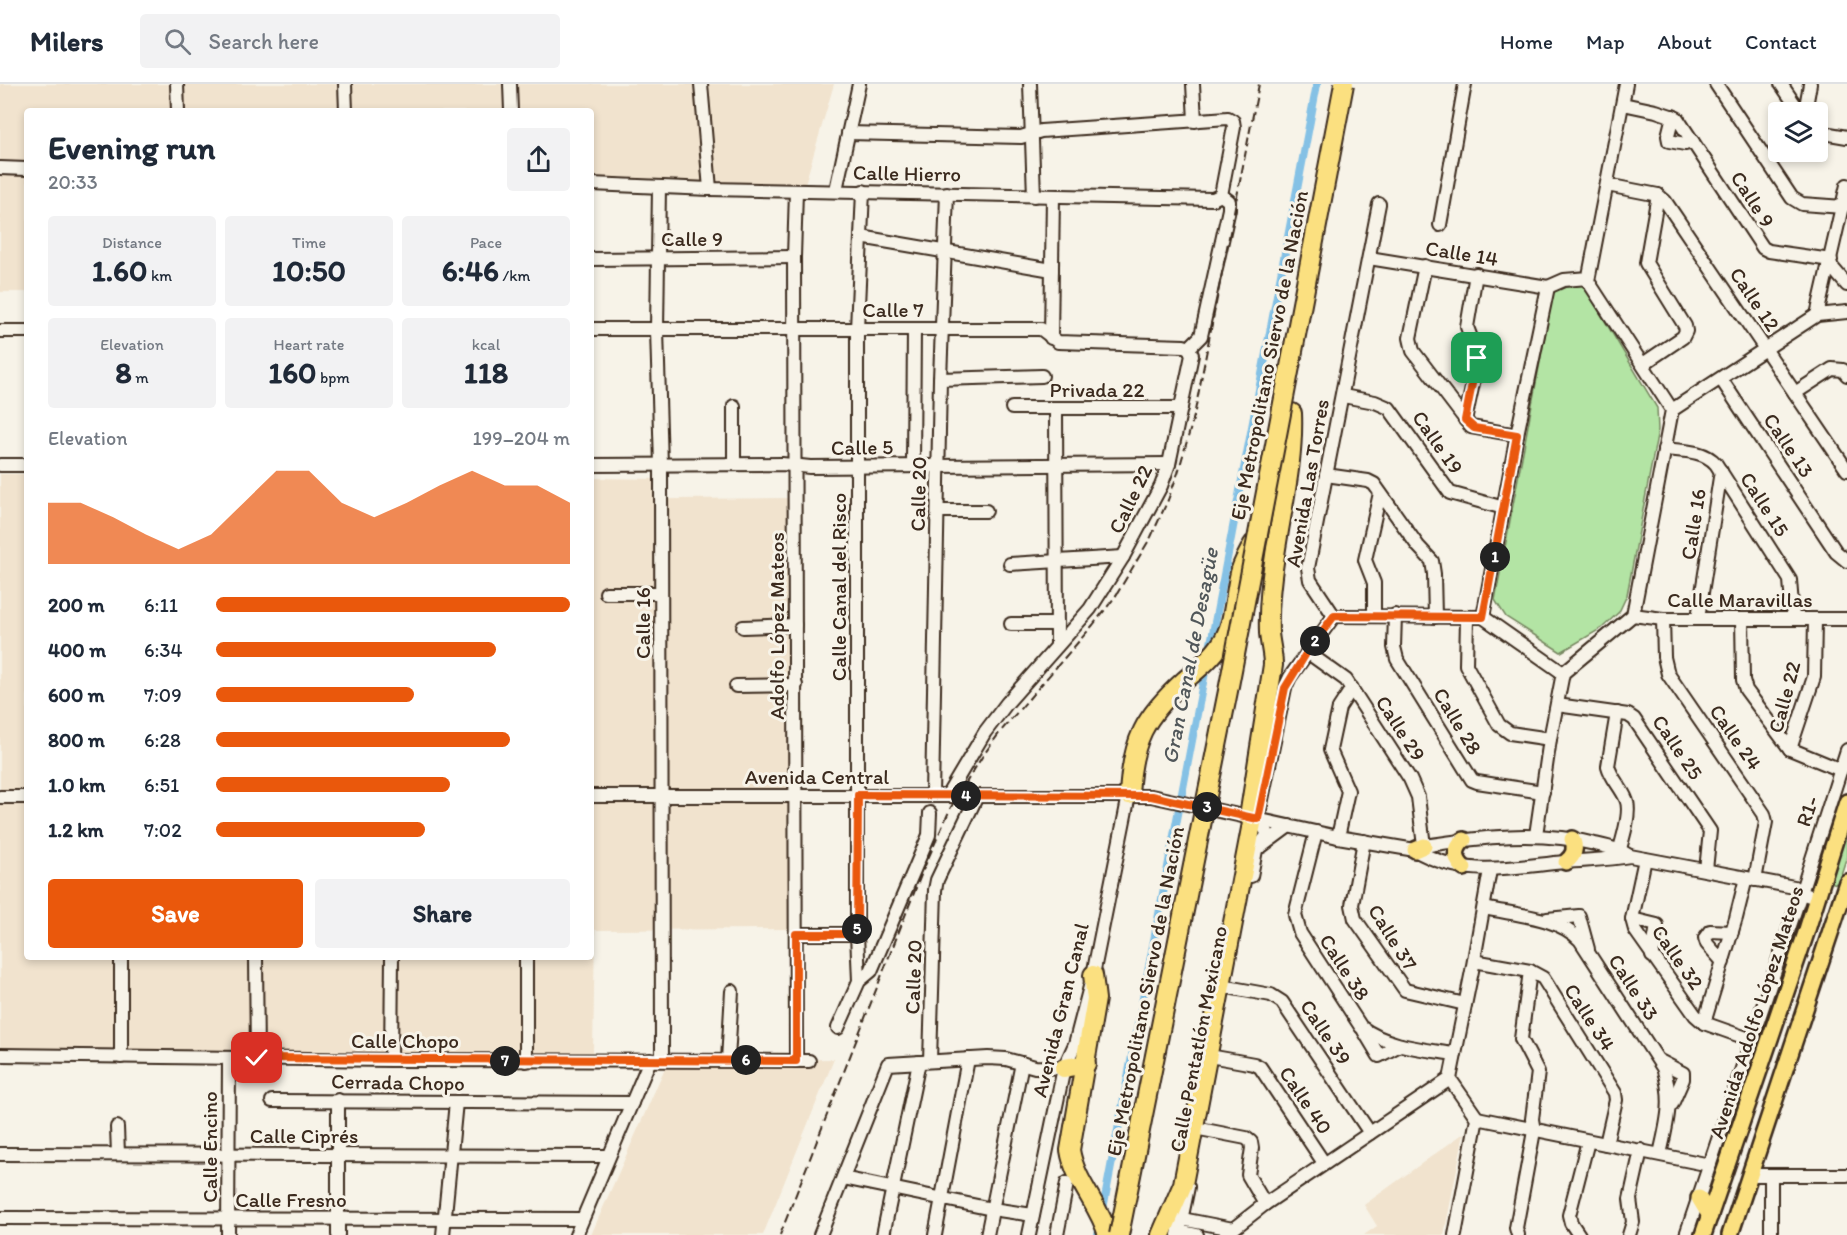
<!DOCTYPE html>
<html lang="en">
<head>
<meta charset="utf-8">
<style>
  :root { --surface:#fff; --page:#f2f2f3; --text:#1f2937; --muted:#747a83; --line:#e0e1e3; --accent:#ea580c }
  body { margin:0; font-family:Itim,sans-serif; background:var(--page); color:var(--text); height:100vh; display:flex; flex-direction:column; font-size:22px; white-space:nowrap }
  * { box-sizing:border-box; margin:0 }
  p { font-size:20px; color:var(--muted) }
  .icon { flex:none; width:33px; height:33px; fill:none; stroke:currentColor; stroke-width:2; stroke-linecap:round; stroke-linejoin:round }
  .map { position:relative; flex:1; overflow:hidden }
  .sheet { position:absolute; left:24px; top:24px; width:570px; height:852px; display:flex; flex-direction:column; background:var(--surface); border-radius:6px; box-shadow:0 3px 9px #0003 }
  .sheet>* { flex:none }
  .tools { position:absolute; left:1768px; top:18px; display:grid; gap:12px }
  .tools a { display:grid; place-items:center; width:60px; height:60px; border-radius:6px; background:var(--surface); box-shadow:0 3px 9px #0003; font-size:30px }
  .pin { position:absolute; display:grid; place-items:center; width:51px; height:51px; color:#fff; margin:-26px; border-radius:12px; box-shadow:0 3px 9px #0006 }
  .km { position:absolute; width:30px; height:30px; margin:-15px; border-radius:50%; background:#222; color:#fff; font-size:16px; line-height:30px; text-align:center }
  .round { display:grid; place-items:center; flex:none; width:63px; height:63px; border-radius:6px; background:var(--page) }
  .headline { display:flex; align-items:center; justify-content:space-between; height:102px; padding:0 24px }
  h1 { font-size:33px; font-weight:700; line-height:45px }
  .metrics { display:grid; grid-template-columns:repeat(3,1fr); gap:9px; height:102px; padding:6px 24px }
  .metrics div { display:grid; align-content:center; border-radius:6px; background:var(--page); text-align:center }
  .metrics b { font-size:30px; font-weight:700 }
  .metrics small { font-size:16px; font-weight:400 }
  .metrics p { font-size:16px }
  .chart { height:168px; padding:12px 24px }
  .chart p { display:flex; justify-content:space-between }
  .chart svg { width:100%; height:108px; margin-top:6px; fill:var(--accent); opacity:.7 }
  .primary-button { display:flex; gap:12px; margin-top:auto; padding:12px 24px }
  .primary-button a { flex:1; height:69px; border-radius:6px; background:var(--accent); color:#fff; font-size:24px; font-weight:700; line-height:69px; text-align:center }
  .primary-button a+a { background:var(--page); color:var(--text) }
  ul { padding:0 24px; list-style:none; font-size:20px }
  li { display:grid; grid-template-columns:96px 72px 1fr; align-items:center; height:45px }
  li i { height:15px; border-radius:8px; background:var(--accent) }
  header { display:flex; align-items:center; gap:36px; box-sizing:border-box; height:84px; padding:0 30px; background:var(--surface); border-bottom:2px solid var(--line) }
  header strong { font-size:28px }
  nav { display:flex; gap:33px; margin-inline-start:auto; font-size:21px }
  .search { width:420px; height:54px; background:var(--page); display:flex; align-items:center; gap:15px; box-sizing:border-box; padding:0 21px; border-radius:6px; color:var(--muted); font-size:22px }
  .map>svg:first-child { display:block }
</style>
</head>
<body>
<header>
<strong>Milers</strong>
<div class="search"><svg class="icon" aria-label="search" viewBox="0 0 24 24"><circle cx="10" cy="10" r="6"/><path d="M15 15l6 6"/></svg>Search here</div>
<nav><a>Home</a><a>Map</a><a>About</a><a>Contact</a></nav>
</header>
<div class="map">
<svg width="1847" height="1151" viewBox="0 0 1847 1151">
  <rect width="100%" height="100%" fill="#f7f3e8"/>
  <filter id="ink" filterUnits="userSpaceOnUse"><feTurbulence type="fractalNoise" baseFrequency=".0167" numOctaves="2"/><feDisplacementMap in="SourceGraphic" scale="12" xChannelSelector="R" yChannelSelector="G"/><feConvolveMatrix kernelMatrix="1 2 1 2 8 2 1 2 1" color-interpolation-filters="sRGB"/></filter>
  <g filter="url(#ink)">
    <g fill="#f1e3ce">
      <polygon points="0,0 834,0 805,100 591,95 591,27 27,27 27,208 0,208"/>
      <polygon points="0,390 27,390 27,873 591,873 591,394 660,395 670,415 787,414 790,845 595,846 593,969 0,966"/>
      <polygon points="834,975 763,1151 591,1151 668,977"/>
      <polygon points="1464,1049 1444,1151 1364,1151 1377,1142 1364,1121"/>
    </g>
    <g fill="#b3e4a4" stroke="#778761" stroke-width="1.5">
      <polygon points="1574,197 1584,202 1657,324 1658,346 1627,511 1619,528 1602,544 1561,568 1506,533 1495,516 1554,204"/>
      <polygon points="1847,730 1847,772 1838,800 1825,797"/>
    </g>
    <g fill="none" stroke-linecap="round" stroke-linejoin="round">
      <g stroke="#85c1e5" stroke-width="8">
        <polyline points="1209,570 1317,0"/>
        <polyline points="1098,1151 1206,583"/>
      </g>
      <defs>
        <g id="minor">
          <polyline points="177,0 178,27"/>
          <polyline points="345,0 346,27"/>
          <polyline points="510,0 511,27"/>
          <polyline points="701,0 710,105"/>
          <polyline points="1030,0 1034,112"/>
          <polyline points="1193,0 1195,37"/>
          <polyline points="1716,0 1792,114 1802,120 1843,123"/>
          <polyline points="1781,0 1800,28"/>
          <polyline points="1623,20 1656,27 1677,34 1763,164 1769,167 1831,176"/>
          <polyline points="1805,28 1810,0"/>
          <polyline points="1673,32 1668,52 1669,57 1685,60 1693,58"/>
          <polyline points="1818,48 1847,53"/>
          <polyline points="848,49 1021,53 1041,47 1228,34 1233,37 1234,43 1221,111"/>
          <polyline points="0,84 27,85"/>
          <polyline points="591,100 710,105 1213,115 1221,111"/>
          <polyline points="1607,101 1658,111 1665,117 1847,386"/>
          <polyline points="659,103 657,246 661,381 662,976"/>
          <polyline points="836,106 859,0"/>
          <polyline points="796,107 794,173 796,977"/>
          <polyline points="1440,141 1465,0"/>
          <polyline points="861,153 1052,186"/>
          <polyline points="1369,174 1548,203"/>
          <polyline points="591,175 794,173"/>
          <polyline points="1830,181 1847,201"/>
          <polyline points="1425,182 1410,254 1413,267 1471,343 1517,351"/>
          <polyline points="1548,203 1564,196 1588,194"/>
          <polyline points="1817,231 1847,101"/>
          <polyline points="591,245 1041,245 1058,258 1184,262 1189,264"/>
          <polyline points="0,247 27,247"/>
          <polyline points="1051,254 1053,112"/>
          <polyline points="1189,264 1201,252 1229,125 1229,117 1221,111"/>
          <polyline points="1643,280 1683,253 1686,247 1685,242 1646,179 1658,111"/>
          <polyline points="940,295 1042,292"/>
          <polyline points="1721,295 1836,468 1847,477"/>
          <polyline points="1795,309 1832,285 1843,286 1847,291"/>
          <polyline points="1343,312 1375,318 1389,324 1450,409 1504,424"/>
          <polyline points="734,322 734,380"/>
          <polyline points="1012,324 1181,324"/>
          <polyline points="1056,325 1057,562"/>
          <polyline points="1672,326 1817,231 1847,228"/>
          <polyline points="1465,336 1477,281 1476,267 1467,243 1476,190"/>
          <path d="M1664,365c18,2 40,1 52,15l74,116 3,38"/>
          <polyline points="0,381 27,381"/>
          <polyline points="591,381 782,380 810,383 1169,380"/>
          <polyline points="913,382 914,245"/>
          <polyline points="1326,391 1368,397 1374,400 1418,462 1432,477 1434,490 1435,533"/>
          <polyline points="938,427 986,427"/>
          <polyline points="1010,480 1123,473"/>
          <polyline points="606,509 661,509"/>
          <polyline points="1374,531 1374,499 1365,476 1380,409"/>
          <polyline points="1395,531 1394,563 1397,575 1472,696 1477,698 1543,708"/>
          <polyline points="1633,531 1663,535 1847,535"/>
          <polyline points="1334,532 1310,496 1308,484 1379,120"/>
          <polyline points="1334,532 1483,533 1563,589"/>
          <polyline points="1483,533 1517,351 1548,203"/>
          <polyline points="1467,534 1466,581 1499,641 1510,649 1550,655"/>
          <polyline points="1698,534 1721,387"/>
          <polyline points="1663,535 1664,573 1668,590 1764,730 1766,738 1755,796"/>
          <polyline points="1742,535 1743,596 1746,606 1790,665 1841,686"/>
          <polyline points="1011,540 1057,540"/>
          <polyline points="743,543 795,541"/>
          <path d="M1307,568l39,28 64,99 8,18 6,49c57,-9 114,-16 171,-2 13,3 24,5 35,12l164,31 7,6 15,5"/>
          <polyline points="736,602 796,601"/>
          <polyline points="1557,621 1628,631 1634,635 1710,747 1706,786"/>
          <path d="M1617,629l-9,53c3,12 13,21 18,33 6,12 -4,43 -8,56"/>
          <polyline points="1790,665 1814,593 1815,535"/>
          <path d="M591,712h560l187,41 77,13c51,29 96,17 150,12 22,-2 44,-2 65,-6"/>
          <polyline points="932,712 940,295 947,109"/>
          <polyline points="947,712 985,648 1007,619 1090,525 1123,473 1161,402 1169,380 1192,271 1189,264"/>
          <polyline points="0,713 27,713"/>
          <polyline points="1258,735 1285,604 1290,593 1334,532"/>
          <path d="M1316,748l-21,83 5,18 61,94c27,20 61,22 93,27"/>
          <polyline points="1536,751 1550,655 1563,589 1633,531 1672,326 1588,197 1626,0"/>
          <polyline points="1338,753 1348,707 1330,666 1339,624 1352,604"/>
          <polyline points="1364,757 1352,821 1355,835 1405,906 1465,920"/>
          <polyline points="1262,762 1289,742"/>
          <polyline points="1645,775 1632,835 1635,846 1695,931 1704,939 1752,956"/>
          <polyline points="1251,792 1256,766 1266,753 1267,748 1258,735"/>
          <path d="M1484,824c31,7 73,8 96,32l83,128c11,32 4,55 -3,86"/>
          <polyline points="1547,835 1579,832 1588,865"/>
          <polyline points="1632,835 1657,841 1652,872"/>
          <polyline points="796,850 857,850"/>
          <polyline points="121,873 121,973"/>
          <polyline points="256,873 257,974"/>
          <polyline points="526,873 526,977"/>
          <polyline points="1474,877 1530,887 1543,894 1615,1009 1616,1016 1606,1060"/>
          <polyline points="1723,878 1707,860 1705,854 1710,847 1732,848"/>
          <polyline points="859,897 857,850 857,245 863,107"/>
          <polyline points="1227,903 1271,911 1282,918 1370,1049"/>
          <polyline points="1704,939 1736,834 1746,794"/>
          <polyline points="838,944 859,897 871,887 929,751 930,729"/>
          <polyline points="1364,947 1379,972 1400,961"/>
          <polyline points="0,971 391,976 809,977"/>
          <polyline points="1215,973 1254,980 1260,983 1324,1079"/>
          <polyline points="391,976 392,873"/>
          <polyline points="728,976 732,907"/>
          <polyline points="930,977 935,806 937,796 977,712"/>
          <polyline points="1660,977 1683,989 1683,995 1672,1020"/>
          <polyline points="338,1016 338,1151"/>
          <polyline points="272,1017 632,1019"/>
          <polyline points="1477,1034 1710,1081"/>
          <polyline points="117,1043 118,1070"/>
          <polyline points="1200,1045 1246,1054 1251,1058 1252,1064 1248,1091 1265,1120"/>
          <polyline points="0,1070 608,1072"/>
          <polyline points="1749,1091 1847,1091"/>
          <polyline points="1771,1091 1771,1151"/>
          <polyline points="843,1094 992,1125 1033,1131"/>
          <polyline points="0,1134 582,1135"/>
          <polyline points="1182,1135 1233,1145"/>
          <polyline points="1233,1145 1265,1120 1450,995"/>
          <polyline points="1179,1147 1197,1151"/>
          <polyline points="228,1151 229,974"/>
          <polyline points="443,1151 456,1018"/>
          <polyline points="576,1151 650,976"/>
          <polyline points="820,1151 888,980 988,974 1006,975 1035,983 1064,984"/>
          <polyline points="883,1151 919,978"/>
          <polyline points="935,1151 968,975"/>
          <polyline points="987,1151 1022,979"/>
          <polyline points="1029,1151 1064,984 1075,960 1093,891 1129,711"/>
          <polyline points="1057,1151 1067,1099"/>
          <polyline points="1178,1151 1188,1103"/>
          <polyline points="1455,1151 1477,1034 1450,995 1472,887 1490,786"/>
          <polyline points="1518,1151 1516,1144 1534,1047 1532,1035 1538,988 1521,955 1530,887"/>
          <polyline points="1579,1151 1571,1139 1569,1131 1588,1057"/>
          <polyline points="1629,1151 1633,1138 1630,1115 1641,1066"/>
          <polyline points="1686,1151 1801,809 1847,666"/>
        </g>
        <g id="major">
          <path d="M1464,756c-10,9 -10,19 0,28"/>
          <polyline points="1415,766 1424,762"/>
          <path d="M1566,778c8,-6 11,-14 6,-23"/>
          <polyline points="1699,1114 1710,1132"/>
          <polyline points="1703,1151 1806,849 1847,718"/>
          <polyline points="1730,1151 1847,798"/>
        </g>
        <g id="highway">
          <path d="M1129,711c3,-55 15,-78 56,-115 13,-11 27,-22 36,-36 14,-20 13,-48 19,-71 2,-10 9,-20 13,-29"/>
          <path d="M1249,733l24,-152c0,-11 -3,-21 -4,-32 -1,-26 2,-53 6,-78 7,-48 19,-94 17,-142"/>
          <path d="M1093,891l3,24 -26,151c5,32 29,54 38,85"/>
          <polyline points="1064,984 1086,980"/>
          <polyline points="1161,1151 1183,1100 1253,734"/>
        </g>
      </defs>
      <use href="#minor" stroke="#3b2a1e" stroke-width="16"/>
      <use href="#major" stroke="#3b2a1e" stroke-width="20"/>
      <use href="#highway" stroke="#3b2a1e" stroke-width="22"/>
      <use href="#minor" stroke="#f7f3e8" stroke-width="12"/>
      <use href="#major" stroke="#fbe080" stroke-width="15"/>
      <use href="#highway" stroke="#fbe080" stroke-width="18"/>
      <polyline stroke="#3b2a1e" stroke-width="2" stroke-dasharray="9 4.5" stroke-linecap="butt" points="780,1151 923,786 951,723 982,673 1000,648 1093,541 1115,513 1151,453 1168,416 1178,389 1194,332 1259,0"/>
      <defs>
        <polyline id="highway-bridge" points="1119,1151 1228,607 1344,0"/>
      </defs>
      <use href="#highway-bridge" stroke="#3b2a1e" stroke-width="22" stroke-linecap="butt"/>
      <use href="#highway-bridge" stroke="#fbe080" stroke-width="18"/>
    </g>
  </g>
  <g fill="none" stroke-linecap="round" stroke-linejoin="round" filter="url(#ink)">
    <defs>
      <polyline id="route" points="257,974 796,977 796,850 857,850 858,711 1151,712 1258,735 1285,604 1307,568 1334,532 1483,533 1517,351 1474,344 1465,336 1477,274"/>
    </defs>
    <use href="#route" stroke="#fff" stroke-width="12"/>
    <use href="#route" stroke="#ea580c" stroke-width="8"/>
  </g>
  <g text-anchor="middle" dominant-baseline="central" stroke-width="6" stroke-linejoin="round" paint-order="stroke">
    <g font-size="21" fill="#3b2a1e" stroke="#f7f3e8">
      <text transform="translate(907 89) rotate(1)">Calle Hierro</text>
      <text transform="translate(1753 115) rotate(57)">Calle 9</text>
      <text x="692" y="154">Calle 9</text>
      <text transform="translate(1462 169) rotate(9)">Calle 14</text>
      <text transform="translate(1755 215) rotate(56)">Calle 12</text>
      <text x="893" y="225">Calle 7</text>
      <text transform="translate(1269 271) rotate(-79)">Eje Metropolitano Siervo de la Nación</text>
      <text x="1097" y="305">Privada 22</text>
      <text transform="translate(1438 358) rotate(55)">Calle 19</text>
      <text transform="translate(1789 361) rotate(56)">Calle 13</text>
      <text transform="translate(862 363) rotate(-1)">Calle 5</text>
      <text transform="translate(1307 399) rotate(-80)">Avenida Las Torres</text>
      <text transform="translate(918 410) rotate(-89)">Calle 20</text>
      <text transform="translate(1130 415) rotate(-64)">Calle 22</text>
      <text transform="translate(1765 420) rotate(57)">Calle 15</text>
      <text transform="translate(1693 440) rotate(-81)">Calle 16</text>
      <text transform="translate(838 503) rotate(-90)">Calle Canal del Risco</text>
      <text x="1740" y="515">Calle Maravillas</text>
      <text transform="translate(642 539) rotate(-90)">Calle 16</text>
      <text transform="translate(776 542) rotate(-90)">Adolfo López Mateos</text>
      <text transform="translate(1784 613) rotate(-75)">Calle 22</text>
      <text transform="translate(1458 637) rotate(59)">Calle 28</text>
      <text transform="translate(1401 644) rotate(57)">Calle 29</text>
      <text transform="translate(1736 653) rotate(55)">Calle 24</text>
      <text transform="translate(1678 663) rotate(56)">Calle 25</text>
      <text x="817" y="692">Avenida Central</text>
      <text transform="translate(1807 727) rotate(-72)">R1-</text>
      <text transform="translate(1393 853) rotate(58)">Calle 37</text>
      <text transform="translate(1678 873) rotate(55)">Calle 32</text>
      <text transform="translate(1345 883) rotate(57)">Calle 38</text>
      <text transform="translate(913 893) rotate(-88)">Calle 20</text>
      <text transform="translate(1634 903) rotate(57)">Calle 33</text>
      <text transform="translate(1145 907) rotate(-79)">Eje Metropolitano Siervo de la Nación</text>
      <text transform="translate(1060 926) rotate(-76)">Avenida Gran Canal</text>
      <text transform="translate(1756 928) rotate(-72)">Avenida Adolfo López Mateos</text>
      <text transform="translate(1590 933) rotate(57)">Calle 34</text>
      <text transform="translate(1326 948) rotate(56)">Calle 39</text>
      <text transform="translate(1198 955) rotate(-79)">Calle Pentatlón Mexicano</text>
      <text x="405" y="956">Calle Chopo</text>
      <text transform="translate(398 998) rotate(1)">Cerrada Chopo</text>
      <text transform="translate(1306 1016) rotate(56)">Calle 40</text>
      <text x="304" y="1051">Calle Ciprés</text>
      <text transform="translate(209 1063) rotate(-90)">Calle Encino</text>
      <text x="291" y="1115">Calle Fresno</text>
    </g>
    <g font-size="22" font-style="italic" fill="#51575a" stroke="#f7f3e8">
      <text transform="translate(1190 572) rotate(-79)">Gran Canal de Desagüe</text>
    </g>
  </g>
</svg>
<div class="tools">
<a><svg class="icon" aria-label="layers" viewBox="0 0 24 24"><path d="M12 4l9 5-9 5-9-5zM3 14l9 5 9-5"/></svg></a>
</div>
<div class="pin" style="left:1477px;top:274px;background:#1e9e55"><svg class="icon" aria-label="arrive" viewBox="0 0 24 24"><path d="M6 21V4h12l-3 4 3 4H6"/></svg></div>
<div class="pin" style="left:257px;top:974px;background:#d93025"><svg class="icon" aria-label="check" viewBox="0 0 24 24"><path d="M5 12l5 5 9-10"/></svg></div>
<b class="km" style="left:1495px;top:473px">1</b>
<b class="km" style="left:1315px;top:557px">2</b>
<b class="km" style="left:1207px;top:723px">3</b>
<b class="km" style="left:966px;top:712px">4</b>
<b class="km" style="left:857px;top:845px">5</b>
<b class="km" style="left:746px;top:976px">6</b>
<b class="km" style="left:505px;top:977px">7</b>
<section class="sheet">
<div class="headline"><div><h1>Evening run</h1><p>20:33</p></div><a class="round"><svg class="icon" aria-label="share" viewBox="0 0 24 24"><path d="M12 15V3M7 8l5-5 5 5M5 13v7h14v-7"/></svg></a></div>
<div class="metrics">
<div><p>Distance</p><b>1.60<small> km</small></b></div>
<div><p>Time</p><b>10:50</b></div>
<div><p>Pace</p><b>6:46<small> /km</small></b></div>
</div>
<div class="metrics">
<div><p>Elevation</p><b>8<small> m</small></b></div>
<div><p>Heart rate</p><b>160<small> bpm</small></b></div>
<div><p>kcal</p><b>118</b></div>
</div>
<div class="chart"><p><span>Elevation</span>199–204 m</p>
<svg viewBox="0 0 160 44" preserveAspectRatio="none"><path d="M0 44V19L10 19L20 25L30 32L40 38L50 32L60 19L70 6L80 6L90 19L100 25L110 19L120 12L130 6L140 12L150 12L160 19V44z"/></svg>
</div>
<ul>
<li><b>200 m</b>6:11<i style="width:100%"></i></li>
<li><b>400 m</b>6:34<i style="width:79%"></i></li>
<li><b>600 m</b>7:09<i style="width:56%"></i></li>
<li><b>800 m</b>6:28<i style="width:83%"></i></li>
<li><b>1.0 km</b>6:51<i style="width:66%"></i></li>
<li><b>1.2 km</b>7:02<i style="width:59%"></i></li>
</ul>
<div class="primary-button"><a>Save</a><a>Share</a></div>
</section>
</div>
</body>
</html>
